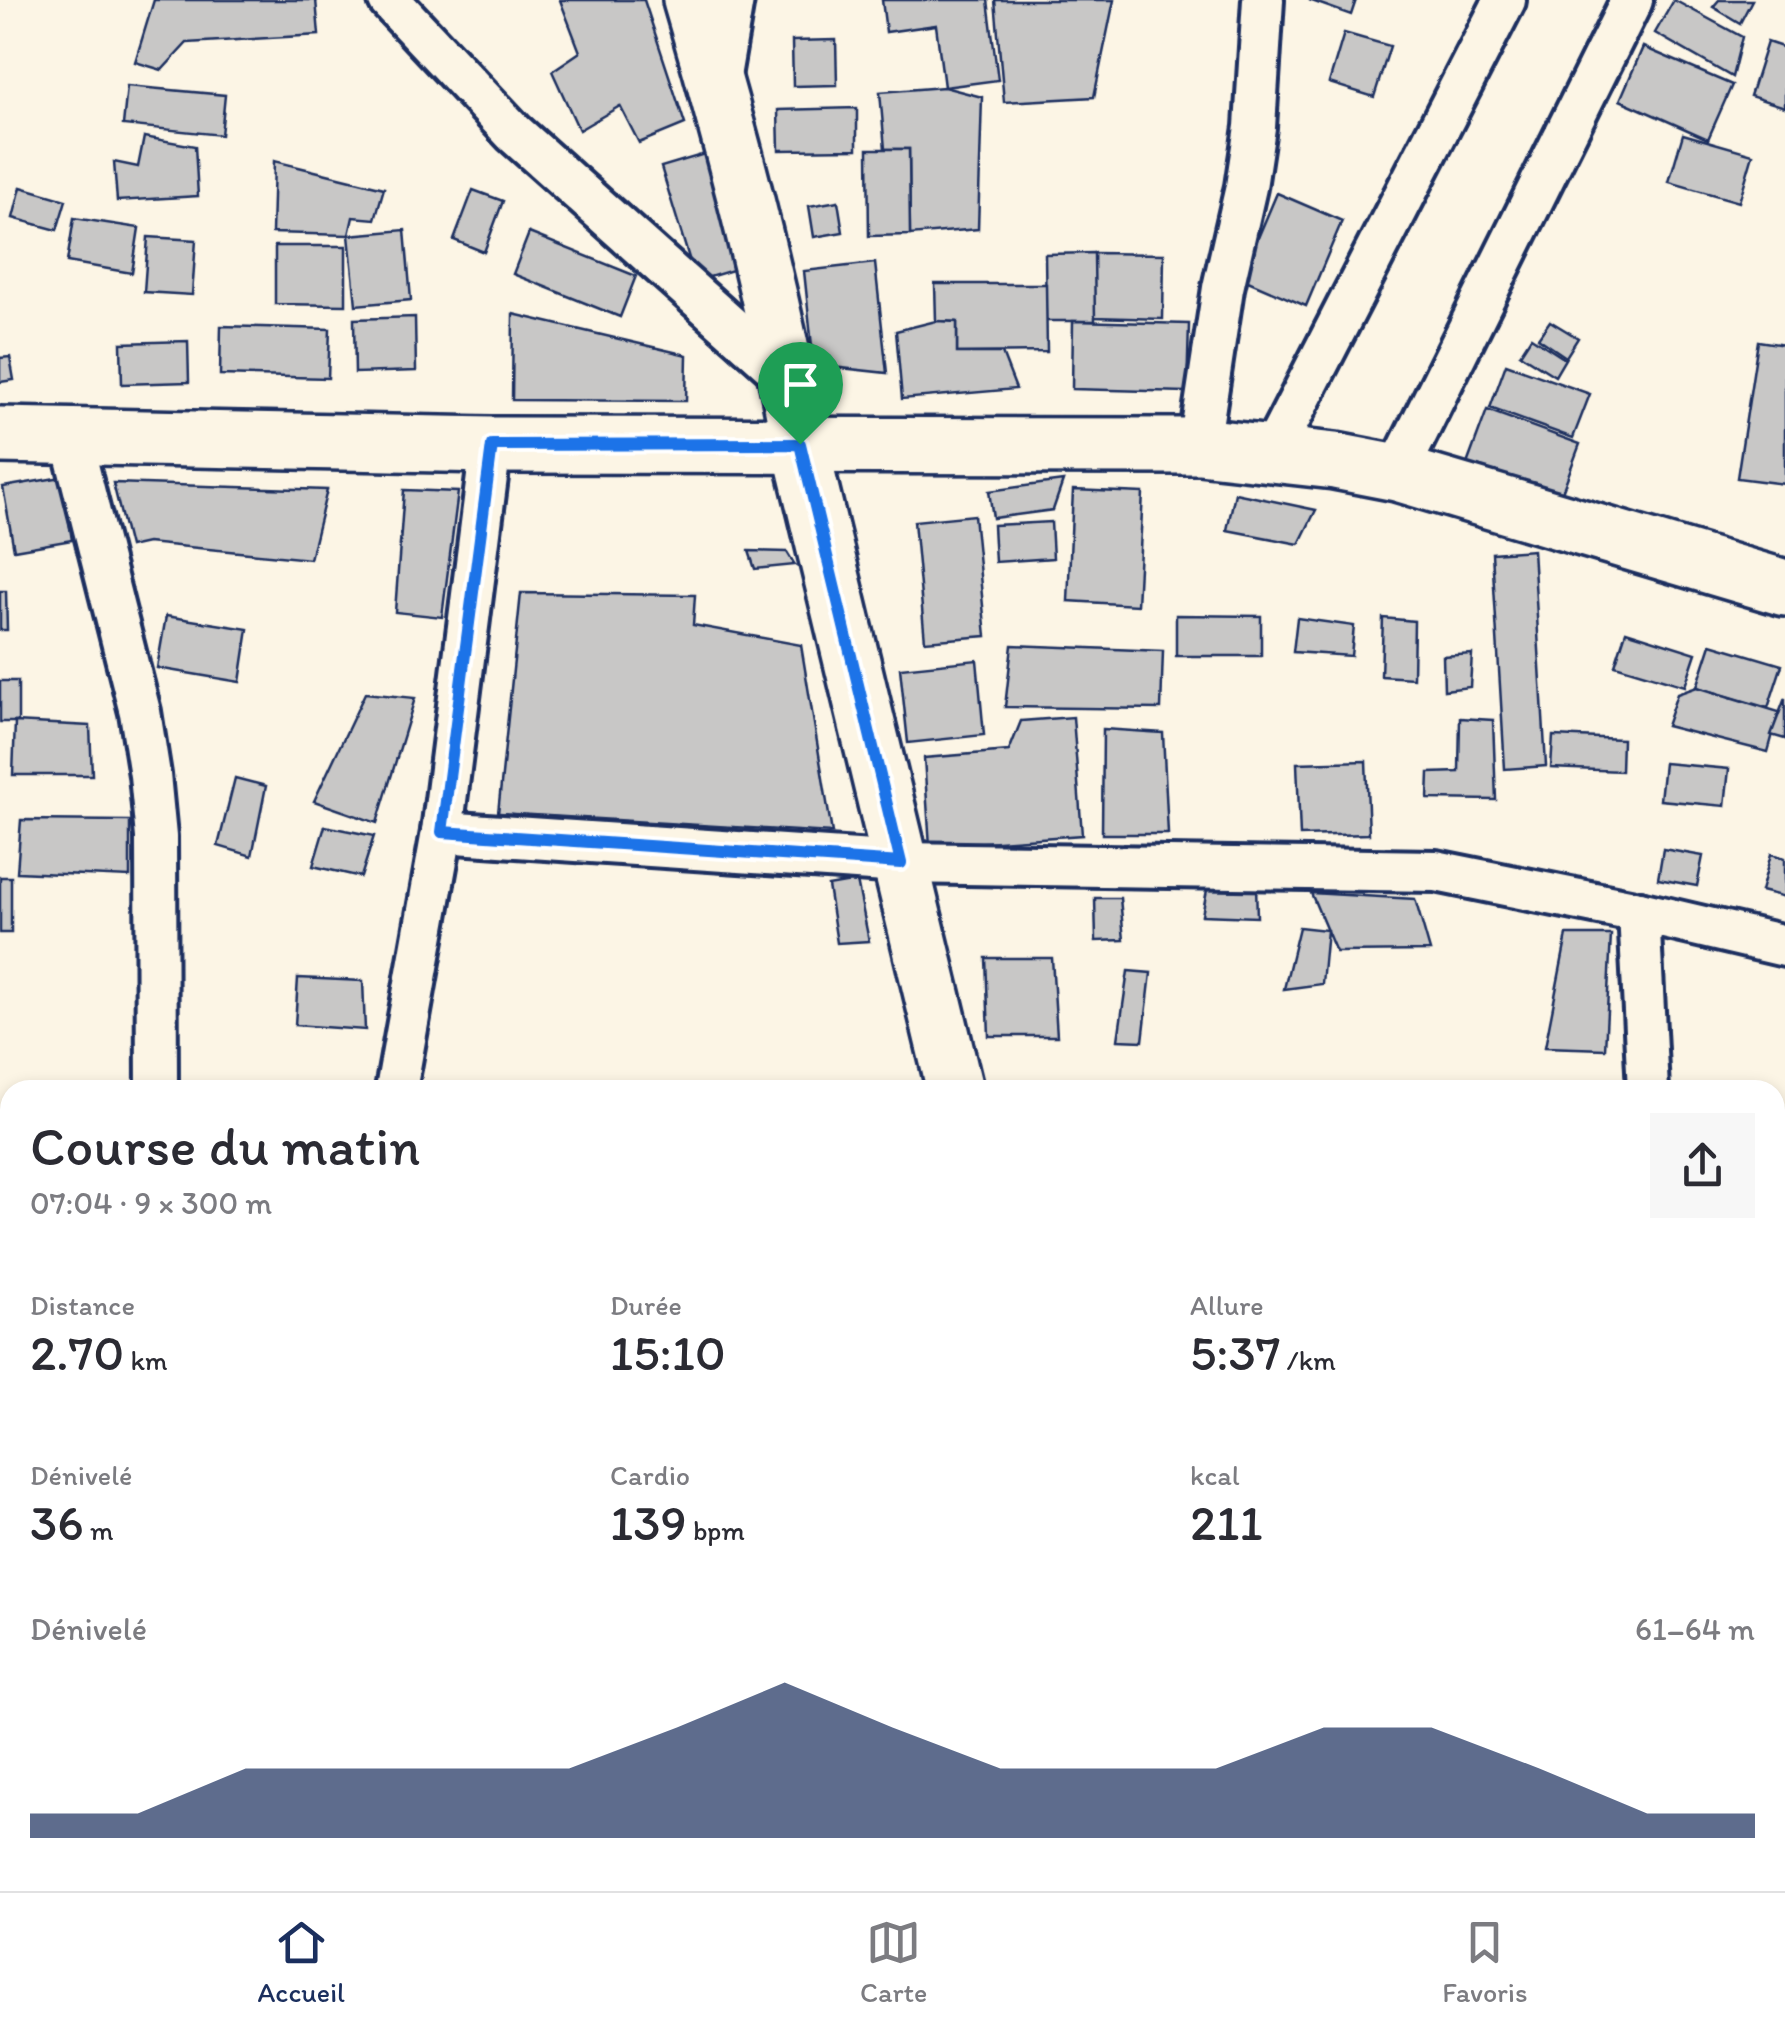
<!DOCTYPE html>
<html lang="fr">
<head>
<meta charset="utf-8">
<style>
  :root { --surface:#fff; --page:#f7f7f7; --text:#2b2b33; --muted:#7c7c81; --line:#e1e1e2; --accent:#1b2f5e }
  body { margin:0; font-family:Itim,sans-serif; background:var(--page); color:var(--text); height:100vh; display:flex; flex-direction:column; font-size:38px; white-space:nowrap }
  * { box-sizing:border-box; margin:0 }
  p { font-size:32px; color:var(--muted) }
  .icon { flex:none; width:55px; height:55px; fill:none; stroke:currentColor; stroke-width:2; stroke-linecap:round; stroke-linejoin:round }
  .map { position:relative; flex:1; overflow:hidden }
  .details { position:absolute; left:0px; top:1080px; width:1785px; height:812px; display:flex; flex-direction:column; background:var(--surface); border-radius:30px 30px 0 0; box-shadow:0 5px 15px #0003 }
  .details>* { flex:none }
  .pin { position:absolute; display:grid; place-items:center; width:85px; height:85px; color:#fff; margin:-102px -42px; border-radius:50% 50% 50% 0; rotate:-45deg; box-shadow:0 0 10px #0007 }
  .pin .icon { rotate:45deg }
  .round { display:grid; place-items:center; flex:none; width:105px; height:105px; border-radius:0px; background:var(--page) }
  .headline { display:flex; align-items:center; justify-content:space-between; height:170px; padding:0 30px }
  h1 { font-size:55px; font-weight:600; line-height:75px }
  .figures { display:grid; grid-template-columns:repeat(3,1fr); gap:15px; height:170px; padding:10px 30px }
  .figures div { display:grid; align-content:center }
  .figures b { font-size:50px; font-weight:600 }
  .figures small { font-size:28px; font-weight:400 }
  .figures p { font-size:28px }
  .chart { height:280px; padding:20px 30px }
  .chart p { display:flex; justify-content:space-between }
  .chart svg { width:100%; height:180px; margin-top:10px; fill:var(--accent); opacity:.7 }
  .tabs { display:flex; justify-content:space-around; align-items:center; height:140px; border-top:2px solid var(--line); background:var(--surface); font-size:28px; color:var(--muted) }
  .tabs a { display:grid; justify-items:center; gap:5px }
  .tabs .current { color:var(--accent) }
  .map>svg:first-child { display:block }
</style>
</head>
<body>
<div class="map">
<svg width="1785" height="1891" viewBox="0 0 1785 1891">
  <rect width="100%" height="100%" fill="#fcf5e5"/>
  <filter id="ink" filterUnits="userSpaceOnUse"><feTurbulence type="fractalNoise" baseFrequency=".01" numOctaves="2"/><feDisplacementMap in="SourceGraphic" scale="20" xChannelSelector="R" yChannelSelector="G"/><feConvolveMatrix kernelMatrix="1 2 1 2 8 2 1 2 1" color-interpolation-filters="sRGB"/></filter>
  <g filter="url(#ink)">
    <g fill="#c8c7c6" stroke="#1b2f5e" stroke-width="2.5">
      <polygon points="154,0 316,0 319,35 187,43 162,70 135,62"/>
      <polygon points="560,0 644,0 685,124 639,143 620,106 579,130 552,71 580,52"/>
      <polygon points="882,0 988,0 998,80 944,87 936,25 886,32"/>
      <polygon points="995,0 1114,0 1094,97 1004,102"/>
      <polygon points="1309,0 1356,0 1351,15"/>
      <polygon points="1674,0 1742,37 1732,77 1655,33"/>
      <polygon points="1719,0 1752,0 1740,23 1713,7"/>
      <polygon points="1344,33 1390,46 1374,97 1329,83"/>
      <polygon points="836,40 837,85 793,86 792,41"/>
      <polygon points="1767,42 1785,48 1785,107 1750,96"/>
      <polygon points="1643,47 1732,85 1708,139 1620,100"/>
      <polygon points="127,86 225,95 221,135 123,125"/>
      <polygon points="944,87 982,97 978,229 910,235 909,149 885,149 880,92"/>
      <polygon points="857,108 857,149 779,150 778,110"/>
      <polygon points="1683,134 1753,154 1739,202 1669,182"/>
      <polygon points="144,137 195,146 198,196 117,201 114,162 138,167"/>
      <polygon points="868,149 909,149 910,235 869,236"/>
      <polygon points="708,153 743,267 696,281 661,167"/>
      <polygon points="274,161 384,188 375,219 353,217 349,235 272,233"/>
      <polygon points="21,187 66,200 57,230 13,218"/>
      <polygon points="473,190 503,201 484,252 454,240"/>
      <polygon points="1277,193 1342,221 1306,306 1241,278"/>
      <polygon points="838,201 843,232 814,237 809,206"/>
      <polygon points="74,218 139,228 132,273 67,262"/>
      <polygon points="405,230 411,300 356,305 349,235"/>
      <polygon points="529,233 636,276 620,317 513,274"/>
      <polygon points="148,237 196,240 192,295 144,292"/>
      <polygon points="275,246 346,246 346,305 275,304"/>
      <polygon points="1094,253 1164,254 1163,319 1093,317"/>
      <polygon points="1094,253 1095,321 1046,321 1045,254"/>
      <polygon points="875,263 887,373 814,365 804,271"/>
      <polygon points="935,284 1046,284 1047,352 957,353 957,322 936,321"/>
      <polygon points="513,314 687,355 686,401 512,400"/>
      <polygon points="415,317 416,371 355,373 354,319"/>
      <polygon points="936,321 957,322 957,353 1002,353 1016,389 902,399 896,331"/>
      <polygon points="1073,321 1189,324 1187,392 1072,389"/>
      <polygon points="1550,321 1578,338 1566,357 1538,338"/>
      <polygon points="221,326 330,329 328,378 220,375"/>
      <polygon points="1531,337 1565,359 1555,376 1520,354"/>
      <polygon points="188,341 189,382 122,384 121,343"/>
      <polygon points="1758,341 1785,345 1785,484 1737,478"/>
      <polygon points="10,357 14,380 0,382 0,358"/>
      <polygon points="1506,364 1590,394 1573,438 1490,408"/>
      <polygon points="1487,410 1580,444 1562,492 1466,467"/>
      <polygon points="62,477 72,540 14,550 3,487"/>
      <polygon points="1063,481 1053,510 993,518 989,491"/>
      <polygon points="113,483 327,490 310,559 147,543 129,547"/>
      <polygon points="404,490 458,492 442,617 395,612"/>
      <polygon points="1073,490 1143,493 1137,605 1068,601"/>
      <polygon points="1235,493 1316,510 1299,544 1227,530"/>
      <polygon points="974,515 986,636 925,641 914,521"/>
      <polygon points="1051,522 1053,558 995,562 993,525"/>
      <polygon points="1533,550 1546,766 1505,769 1492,553"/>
      <polygon points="749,551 787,552 795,565 755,569"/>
      <polygon points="0,591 6,591 7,630 0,630"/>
      <polygon points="521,593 695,595 693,625 801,645 832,833 498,813"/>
      <polygon points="1176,615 1261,616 1261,656 1176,656"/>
      <polygon points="166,616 248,629 240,682 157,668"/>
      <polygon points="1297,618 1354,626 1351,656 1293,652"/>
      <polygon points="1383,618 1414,621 1413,678 1381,676"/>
      <polygon points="1626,631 1696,653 1685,686 1615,665"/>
      <polygon points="1711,644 1782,665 1768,708 1697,687"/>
      <polygon points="1012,645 1163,651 1161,709 1005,707"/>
      <polygon points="1472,654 1470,687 1444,690 1443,656"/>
      <polygon points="977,660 984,735 908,743 900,668"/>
      <rect x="0" y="681" width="18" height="41"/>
      <polygon points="1697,687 1779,712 1768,752 1666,726 1677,694"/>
      <polygon points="365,693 415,698 377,823 314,801"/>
      <polygon points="1785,698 1785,739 1771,735"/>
      <polygon points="1073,717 1082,835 930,846 924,758 1009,751 1021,721"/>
      <polygon points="1460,718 1493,720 1496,800 1428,799 1429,773 1459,772"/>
      <polygon points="15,722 90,726 92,775 13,775"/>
      <polygon points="1103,729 1163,733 1168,834 1102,834"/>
      <polygon points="1553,736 1622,739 1621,771 1551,768"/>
      <polygon points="1366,761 1369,834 1300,836 1297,763"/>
      <polygon points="1664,763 1729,769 1725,806 1660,800"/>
      <polygon points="235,778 266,786 252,856 218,846"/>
      <polygon points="21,820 130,821 130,877 17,872"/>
      <polygon points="325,826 374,836 361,877 313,866"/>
      <polygon points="1663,849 1703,856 1697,886 1658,879"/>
      <polygon points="1771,854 1785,858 1785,897 1761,891"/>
      <rect x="0" y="877" width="11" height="56"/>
      <polygon points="857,881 869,941 837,943 828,886"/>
      <polygon points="1208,885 1256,886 1257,917 1202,915"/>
      <polygon points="1311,893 1415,899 1430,951 1336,952"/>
      <polygon points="1095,898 1120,898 1124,940 1096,941"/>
      <polygon points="1299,927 1327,930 1322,984 1284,989"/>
      <polygon points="1567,935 1611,935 1605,1049 1545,1047"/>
      <polygon points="986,958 1052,958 1057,1036 989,1036"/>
      <polygon points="1128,971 1151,973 1143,1041 1118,1040"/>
      <polygon points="298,978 363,981 365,1030 295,1025"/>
      <polygon points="0,1159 10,1160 10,1207 0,1207"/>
      <polygon points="0,1358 10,1361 10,1409 0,1407"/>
      <polygon points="1775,1588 1785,1591 1785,1655 1775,1652"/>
      <polygon points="0,1625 10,1629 10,1677 0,1674"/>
      <polygon points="372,1882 418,1882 415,1891 369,1891"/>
      <polygon points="450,1882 507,1882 505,1891 457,1891 449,1888"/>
      <polygon points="1054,1882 1144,1882 1146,1891 1055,1891"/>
      <rect x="1247" y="1882" width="83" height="9"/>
    </g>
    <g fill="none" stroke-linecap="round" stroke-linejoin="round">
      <defs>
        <g id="street">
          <polyline points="389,0 514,133 787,377"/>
          <polyline points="719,82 733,0"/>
          <polyline points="70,434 140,712 150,775 156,837 157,1090"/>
          <polyline points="1199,446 1223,288 1246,187 1255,127 1263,0"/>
          <polyline points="1272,453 1505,0"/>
          <polyline points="1397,473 1632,0"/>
          <polyline points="442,832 901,863 1436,871 1639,912 1785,946"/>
          <polyline points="1639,912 1648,1090"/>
          <polyline points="396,1090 442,832 491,445"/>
          <polyline points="0,1278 10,1283"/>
          <polyline points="1775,1557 1785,1559"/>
          <polyline points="0,1579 10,1583"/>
          <polyline points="1775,1757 1785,1761"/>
          <polyline points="1473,1882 1474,1891"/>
          <polyline points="1690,1882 1690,1891"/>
          <polyline points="666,1891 674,1882"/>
        </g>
        <g id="secondary">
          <path d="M691,0c43,146 81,295 109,445l155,645"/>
          <polyline points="0,435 491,445 1199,446 1335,461 1397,473 1785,588"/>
          <polyline points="1189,1882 1191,1891"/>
        </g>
      </defs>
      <use href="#street" stroke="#1b2f5e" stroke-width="48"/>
      <use href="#secondary" stroke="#1b2f5e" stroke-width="62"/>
      <use href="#street" stroke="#fcf5e5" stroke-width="40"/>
      <use href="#secondary" stroke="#fcf5e5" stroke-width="55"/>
    </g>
  </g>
  <g fill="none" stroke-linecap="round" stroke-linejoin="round" filter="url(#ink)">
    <defs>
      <polygon id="route" points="800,444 901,863 442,832 492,445"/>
    </defs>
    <use href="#route" stroke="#fff" stroke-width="20"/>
    <use href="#route" stroke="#1a73e8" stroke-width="12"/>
  </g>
</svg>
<div class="pin" style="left:800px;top:444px;background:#1e9e55"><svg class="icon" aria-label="arrive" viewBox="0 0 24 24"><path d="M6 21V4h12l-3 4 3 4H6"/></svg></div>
<section class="details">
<div class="headline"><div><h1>Course du matin</h1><p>07:04 · 9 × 300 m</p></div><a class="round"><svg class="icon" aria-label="share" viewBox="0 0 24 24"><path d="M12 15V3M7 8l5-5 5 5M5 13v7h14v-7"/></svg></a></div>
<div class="figures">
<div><p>Distance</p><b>2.70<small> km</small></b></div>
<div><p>Durée</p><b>15:10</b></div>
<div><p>Allure</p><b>5:37<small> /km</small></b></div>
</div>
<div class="figures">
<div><p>Dénivelé</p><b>36<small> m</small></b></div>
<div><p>Cardio</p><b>139<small> bpm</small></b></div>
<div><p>kcal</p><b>211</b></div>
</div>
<div class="chart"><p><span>Dénivelé</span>61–64 m</p>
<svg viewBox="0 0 160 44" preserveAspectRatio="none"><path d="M0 44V38L10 38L20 27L30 27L40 27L50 27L60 17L70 6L80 17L90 27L100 27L110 27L120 17L130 17L140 27L150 38L160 38V44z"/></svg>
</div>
</section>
</div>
<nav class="tabs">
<a class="current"><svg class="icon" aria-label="home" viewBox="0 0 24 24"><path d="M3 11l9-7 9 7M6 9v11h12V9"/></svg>Accueil</a>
<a><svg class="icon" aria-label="map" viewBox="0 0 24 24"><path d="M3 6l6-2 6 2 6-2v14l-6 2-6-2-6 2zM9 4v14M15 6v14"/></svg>Carte</a>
<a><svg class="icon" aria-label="saved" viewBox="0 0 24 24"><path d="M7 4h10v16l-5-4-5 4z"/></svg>Favoris</a>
</nav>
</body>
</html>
